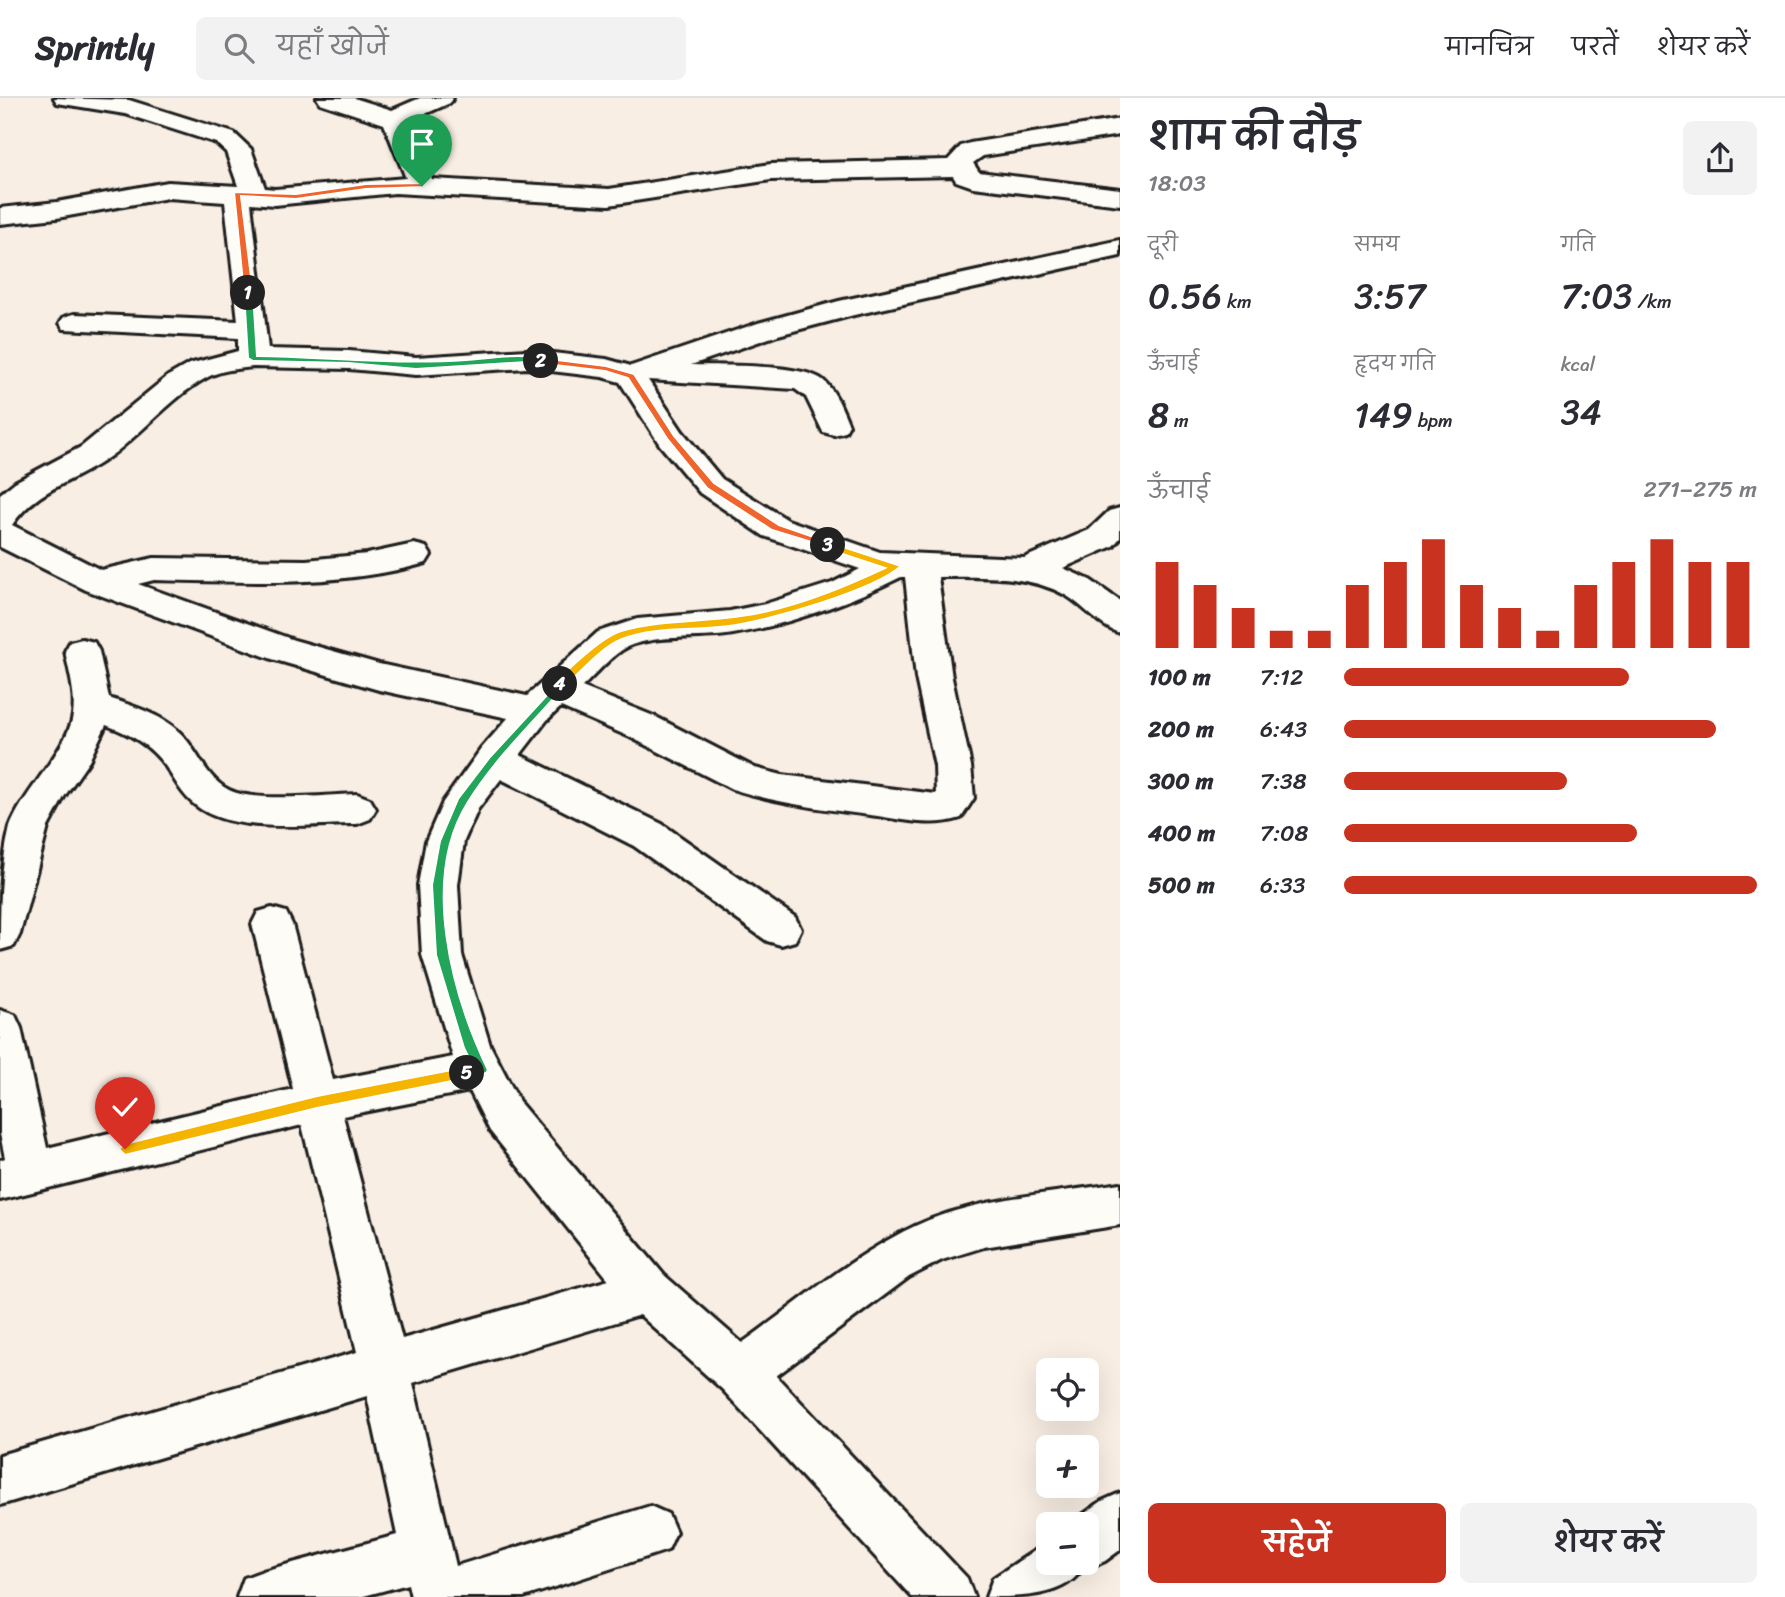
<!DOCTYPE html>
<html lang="hi">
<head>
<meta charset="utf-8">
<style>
  :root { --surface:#fff; --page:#f2f2f3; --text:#2b2b33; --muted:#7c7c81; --line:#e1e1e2; --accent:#c8321e }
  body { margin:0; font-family:Sriracha,"Playpen Sans Deva",sans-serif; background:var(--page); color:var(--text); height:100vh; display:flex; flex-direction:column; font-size:26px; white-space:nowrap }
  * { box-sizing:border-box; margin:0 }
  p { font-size:23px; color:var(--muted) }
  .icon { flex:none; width:38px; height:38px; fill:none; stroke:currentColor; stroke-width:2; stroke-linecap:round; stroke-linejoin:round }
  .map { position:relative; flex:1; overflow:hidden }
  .side { display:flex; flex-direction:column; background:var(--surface); width:665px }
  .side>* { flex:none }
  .fabs { position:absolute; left:1036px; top:1260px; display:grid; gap:14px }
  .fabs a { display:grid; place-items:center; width:63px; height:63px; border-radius:10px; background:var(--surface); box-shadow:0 7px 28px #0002; font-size:35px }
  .pin { position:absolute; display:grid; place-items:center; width:60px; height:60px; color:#fff; margin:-72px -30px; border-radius:50% 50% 50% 0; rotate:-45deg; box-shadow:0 0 7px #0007 }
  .pin .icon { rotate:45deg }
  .km { position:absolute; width:35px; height:35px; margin:-18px; border-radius:50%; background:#222; color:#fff; font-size:19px; line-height:35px; text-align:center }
  .round { display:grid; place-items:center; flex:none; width:74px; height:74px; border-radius:10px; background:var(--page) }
  .summary { display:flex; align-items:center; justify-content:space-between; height:119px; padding:0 28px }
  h1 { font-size:38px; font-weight:600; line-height:52px }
  .metrics { display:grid; grid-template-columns:repeat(3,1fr); gap:10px; height:119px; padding:7px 28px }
  .metrics div { display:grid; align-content:center }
  .metrics b { font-size:35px; font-weight:600 }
  .metrics small { font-size:19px; font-weight:400 }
  .metrics p { font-size:19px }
  .chart { height:196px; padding:14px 28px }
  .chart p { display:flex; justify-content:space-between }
  .chart svg { width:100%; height:126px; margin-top:7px; stroke:var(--accent); stroke-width:6 }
  .cta { display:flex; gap:14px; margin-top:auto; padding:14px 28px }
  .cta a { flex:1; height:80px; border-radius:10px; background:var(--accent); color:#fff; font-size:28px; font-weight:600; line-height:80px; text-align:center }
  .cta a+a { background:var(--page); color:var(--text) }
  ul { padding:0 28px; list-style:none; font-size:23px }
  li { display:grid; grid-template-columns:112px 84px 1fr; align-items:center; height:52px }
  li i { height:18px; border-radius:9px; background:var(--accent) }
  header { display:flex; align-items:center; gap:42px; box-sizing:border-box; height:98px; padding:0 35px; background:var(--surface); border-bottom:2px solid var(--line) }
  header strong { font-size:33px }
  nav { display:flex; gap:38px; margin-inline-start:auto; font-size:24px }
  .search { width:490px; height:63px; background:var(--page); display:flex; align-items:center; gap:18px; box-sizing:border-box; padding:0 24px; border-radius:10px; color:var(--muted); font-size:26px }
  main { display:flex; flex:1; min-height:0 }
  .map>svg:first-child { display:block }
</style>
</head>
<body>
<header>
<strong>Sprintly</strong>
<div class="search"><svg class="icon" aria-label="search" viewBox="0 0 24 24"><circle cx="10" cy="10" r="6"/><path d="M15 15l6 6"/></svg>यहाँ खोजें</div>
<nav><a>मानचित्र</a><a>परतें</a><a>शेयर करें</a></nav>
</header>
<main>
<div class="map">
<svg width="1120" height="1499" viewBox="0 0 1120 1499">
  <rect width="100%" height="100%" fill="#f8eee3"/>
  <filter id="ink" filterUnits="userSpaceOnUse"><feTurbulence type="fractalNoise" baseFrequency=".0143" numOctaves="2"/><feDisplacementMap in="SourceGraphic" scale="14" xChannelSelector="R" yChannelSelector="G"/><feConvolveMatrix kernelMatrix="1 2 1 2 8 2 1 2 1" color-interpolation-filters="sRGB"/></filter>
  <g filter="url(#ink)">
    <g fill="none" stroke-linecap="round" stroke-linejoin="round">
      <defs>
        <g id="minor">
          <path d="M54,0l75,2 105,33 17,16 14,39 10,1 131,-11 -22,-54 -64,-21 -3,-5h37l38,12 28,-12h33l-3,5 -43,19 25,57 177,10 162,-25 177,-4 13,-14 9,-3 150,-24v16l-137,21 -10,7 6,9 141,17v16l-147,-18 -17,-6 -3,-5 -182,4 -162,25 -214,-12 -120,12 -24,-2 17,146 81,2 67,6 110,-7 80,9 25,7 127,-43 81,-22 281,-61v16l-266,59 -76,20 -87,30c28,1 115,-2 134,17 12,12 18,29 24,43l-4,7 -11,3 -11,-3 -17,-35 -11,-8 -147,-9 34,51 40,48 66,41 92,32 144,6 65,-28 20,-19 11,-3v30l-7,8 -50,22 27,12 30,21v32c-20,-6 -35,-26 -53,-37 -38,-22 -86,-19 -129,-19l14,101 19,88 3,32 -13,20c-29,10 -61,1 -91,-3 -47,-6 -93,-12 -138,-26l-102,-52 -69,-30 -14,13 -27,35 142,69 133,93 6,12 -6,12 -14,4 -14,-4 -133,-95 -133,-67 -23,30 -14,32 -6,44 4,70 28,90 30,58 144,172 78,68c56,-40 111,-88 173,-117 62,-29 138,-32 205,-43v42l-136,22 -42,13 -33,17 -133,99 191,202 7,19h-62l-189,-207 -83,-75 -227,68 43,183 194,-60 18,8 8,18 -8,18 -144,47h-113l-3,-13 -48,13h-123l7,-19 19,-7 134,-36 -30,-139 -367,109v-50l357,-103 -55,-227 -302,75v-40l5,-2 -5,-24v-124l15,5 6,13 26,120 246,-59 -41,-165 6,-12 14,-4 14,4 6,12 41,156 120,-23 -31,-102 -4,-70 8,-44 17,-39 38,-53 27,-31 -129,-28 -107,-31 -186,-69 -86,-43v-53l15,-12 66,-35 87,-71 21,-12 49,-13v-13l-174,-9 -4,-6 4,-6 10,-3 164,7 -13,-119 -57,-4 -111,20 -57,6v-16l57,-6 111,-20 70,4 -12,-34 -10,-9 -91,-29 -68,-11zM253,269l96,2 67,6 110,-7 76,9 18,5 40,63 40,48 64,43 96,33 -28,14 -67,21 -35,7 -93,8 -39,13 -71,64 -148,-32 -85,-24 -156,-56 16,-4c91,2 183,8 272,-17l5,-8 -5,-8 -12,-3 -47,10 -61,6 -152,-2 -53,12 -89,-45c24,-35 56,-41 90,-63 37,-24 65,-62 104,-84 14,-8 31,-9 47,-11zM901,479h4l11,101 19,88 1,28 -154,-19 -27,-7 -99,-51 -74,-30c13,-12 25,-27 40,-37 25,-17 80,-10 111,-16 58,-10 115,-31 168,-57zM470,993l20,40 119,149 -207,59 -59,-223z"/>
          <path d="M82,541l12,3 5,9 10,47c26,9 56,17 75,39 15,17 23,42 45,53 26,13 97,5 128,4l13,5 6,10 -6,10 -13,5c-46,0 -125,11 -162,-19 -13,-10 -20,-25 -29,-38 -15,-22 -36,-33 -60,-42l-17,36 -25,36 -16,30 -28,107 -6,12 -14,4c0,-40 0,-83 10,-123 13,-35 58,-78 63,-112 3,-22 -4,-43 -8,-64l5,-9z"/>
          <path d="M1120,1395v57l-15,11 -18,8 -4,-2c-17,30 -60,30 -97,30l7,-19 55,-36v21h39v-39h-17l32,-23z"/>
        </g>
      </defs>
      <use href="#minor" stroke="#1c1c1c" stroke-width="6"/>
      <use href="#minor" fill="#fdfcf7" fill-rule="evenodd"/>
    </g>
  </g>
  <polygon fill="#f0652b" stroke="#fff" stroke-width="2" points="422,85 425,89 366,91 296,101 241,98 253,195 248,197 244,195 234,94 296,96 366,86"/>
  <path fill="#22a559" stroke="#fff" stroke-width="2" d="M248,192l5,3 4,63c70,1 139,9 209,4 20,-1 63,-9 79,1l-4,2 -15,-1 -110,7 -68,-6 -95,-2 -5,-3 -4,-65z"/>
  <polygon fill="#f0652b" stroke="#fff" stroke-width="2" points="541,260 606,268 634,276 674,338 714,385 779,427 831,445 831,450 772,432 707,390 668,342 628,280 605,273 538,265"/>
  <path fill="#f5b400" stroke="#fff" stroke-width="2" d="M828,444l73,24c-26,24 -136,56 -172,60 -34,5 -75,0 -107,13 -22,9 -41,33 -58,48h-7l-2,-3c12,-15 47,-47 66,-53 46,-13 96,-8 143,-19 42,-9 82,-26 121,-44l-61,-20 -1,-3z"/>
  <path fill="#22a559" stroke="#fff" stroke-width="2" d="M560,583l4,1v5c-33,37 -70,73 -96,115 -48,76 -16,193 20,268l-2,3 -19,5 -5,-2v-7l11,-3 -9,-18 -28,-93 -4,-70 8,-44 18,-42 32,-42z"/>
  <polygon fill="#f5b400" stroke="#fff" stroke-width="2" points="467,969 473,975 467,980 317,1010 125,1057 119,1051 125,1046 317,998"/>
</svg>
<div class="fabs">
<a><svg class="icon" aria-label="locate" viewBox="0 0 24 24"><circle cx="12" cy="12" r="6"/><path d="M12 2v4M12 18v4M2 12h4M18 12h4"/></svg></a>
<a>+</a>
<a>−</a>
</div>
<div class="pin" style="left:422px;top:88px;background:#1e9e55"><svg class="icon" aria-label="arrive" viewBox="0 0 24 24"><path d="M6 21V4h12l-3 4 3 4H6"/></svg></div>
<div class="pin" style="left:125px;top:1051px;background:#d93025"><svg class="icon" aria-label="check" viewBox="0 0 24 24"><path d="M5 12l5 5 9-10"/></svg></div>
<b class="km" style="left:248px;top:195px">1</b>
<b class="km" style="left:541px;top:263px">2</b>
<b class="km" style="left:828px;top:447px">3</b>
<b class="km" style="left:560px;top:586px">4</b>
<b class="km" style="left:467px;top:975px">5</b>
</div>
<section class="side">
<div class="summary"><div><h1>शाम की दौड़</h1><p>18:03</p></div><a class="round"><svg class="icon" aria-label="share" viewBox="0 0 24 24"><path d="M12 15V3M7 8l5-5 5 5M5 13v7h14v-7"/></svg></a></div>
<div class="metrics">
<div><p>दूरी</p><b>0.56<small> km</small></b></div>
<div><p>समय</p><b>3:57</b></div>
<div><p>गति</p><b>7:03<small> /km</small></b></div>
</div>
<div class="metrics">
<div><p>ऊँचाई</p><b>8<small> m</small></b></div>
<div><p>हृदय गति</p><b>149<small> bpm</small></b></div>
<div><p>kcal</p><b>34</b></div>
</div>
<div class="chart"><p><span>ऊँचाई</span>271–275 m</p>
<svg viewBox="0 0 160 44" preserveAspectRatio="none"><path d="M5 44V14M15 44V22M25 44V30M35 44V38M45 44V38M55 44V22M65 44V14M75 44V6M85 44V22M95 44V30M105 44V38M115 44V22M125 44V14M135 44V6M145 44V14M155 44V14"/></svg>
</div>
<ul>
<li><b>100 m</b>7:12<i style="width:69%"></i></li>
<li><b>200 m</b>6:43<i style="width:90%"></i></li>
<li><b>300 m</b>7:38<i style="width:54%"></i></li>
<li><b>400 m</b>7:08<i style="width:71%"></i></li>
<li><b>500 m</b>6:33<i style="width:100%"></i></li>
</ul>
<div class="cta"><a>सहेजें</a><a>शेयर करें</a></div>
</section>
</main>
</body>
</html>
